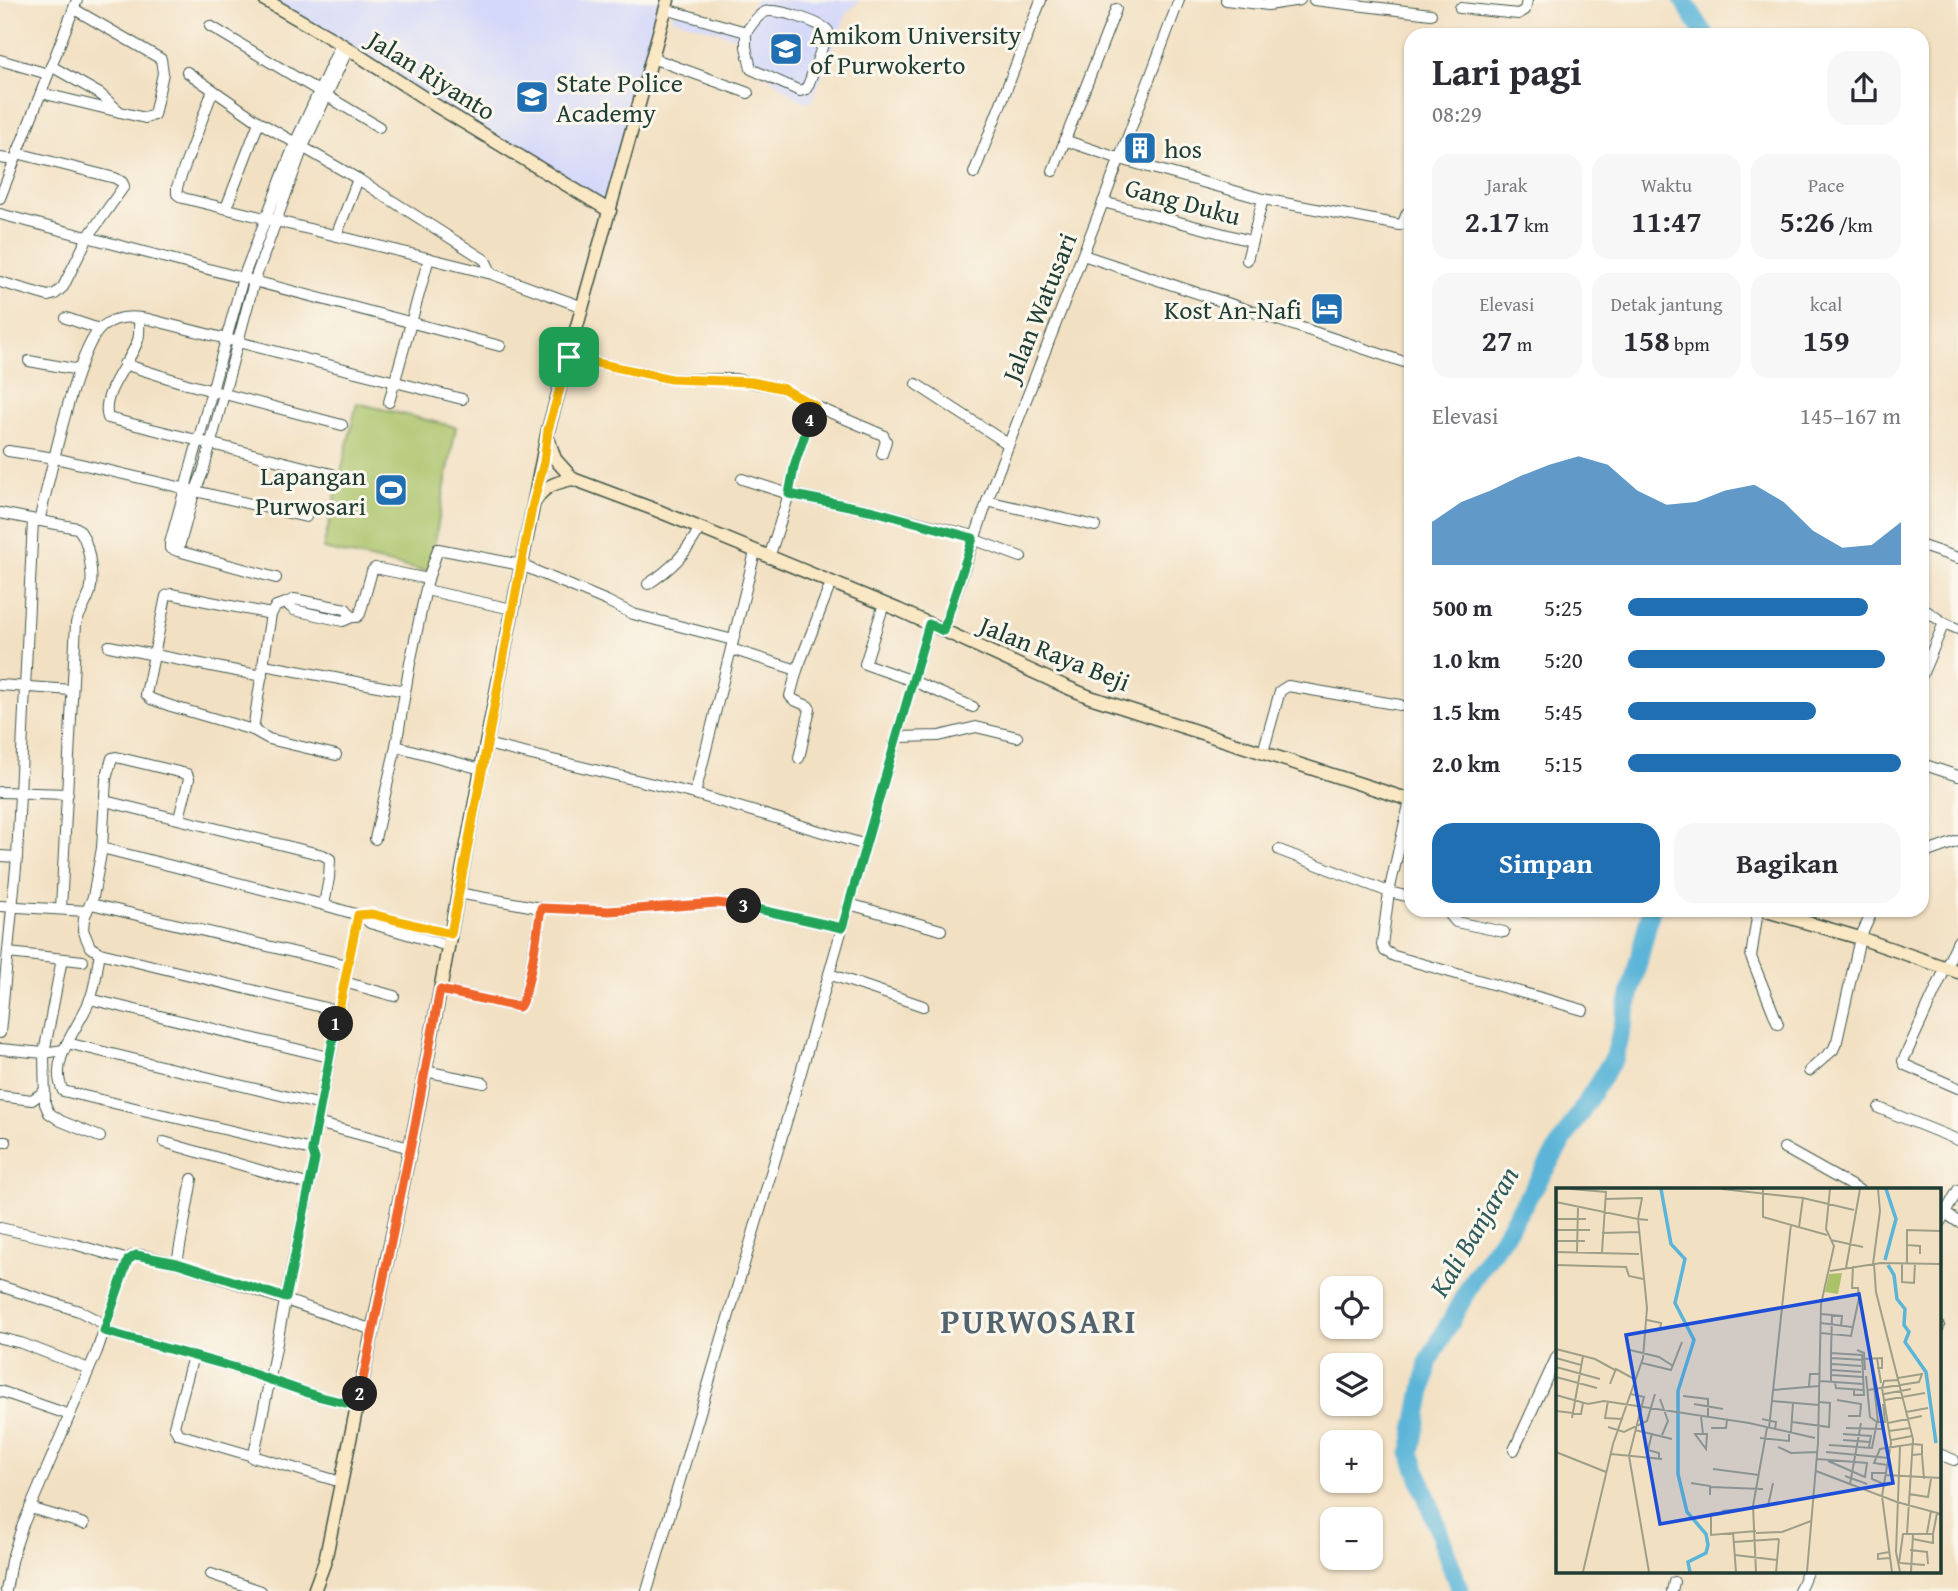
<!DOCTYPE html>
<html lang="id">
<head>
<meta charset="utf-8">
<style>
  :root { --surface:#fff; --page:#f7f7f7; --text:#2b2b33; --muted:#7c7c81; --accent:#1f6fb2 }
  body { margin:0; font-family:"Gentium Book Plus",serif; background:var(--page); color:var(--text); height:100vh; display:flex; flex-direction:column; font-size:26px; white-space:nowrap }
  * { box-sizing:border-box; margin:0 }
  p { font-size:23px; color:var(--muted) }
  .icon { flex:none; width:38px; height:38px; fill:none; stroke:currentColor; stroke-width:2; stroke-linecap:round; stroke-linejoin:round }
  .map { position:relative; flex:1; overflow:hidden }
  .sheet { position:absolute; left:1404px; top:28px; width:525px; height:889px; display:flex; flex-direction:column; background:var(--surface); border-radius:21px; box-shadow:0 2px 5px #0004 }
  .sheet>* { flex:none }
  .controls { position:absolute; left:1320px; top:1276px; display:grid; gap:14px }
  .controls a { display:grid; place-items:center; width:63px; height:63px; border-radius:14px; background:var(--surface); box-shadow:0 2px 5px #0004; font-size:35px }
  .pin { position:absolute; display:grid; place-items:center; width:60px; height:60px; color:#fff; margin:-30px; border-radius:14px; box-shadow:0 4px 10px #0006 }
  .km { position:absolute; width:35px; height:35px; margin:-18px; border-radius:50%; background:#222; color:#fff; font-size:19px; line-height:35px; text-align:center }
  .round { display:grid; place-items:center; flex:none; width:74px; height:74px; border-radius:21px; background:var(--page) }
  .overview { display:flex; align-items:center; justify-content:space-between; height:119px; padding:0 28px }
  h1 { font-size:38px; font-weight:600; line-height:52px }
  .figures { display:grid; grid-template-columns:repeat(3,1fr); gap:10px; height:119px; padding:7px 28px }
  .figures div { display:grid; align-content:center; border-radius:18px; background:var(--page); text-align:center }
  .figures b { font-size:30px; font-weight:600 }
  .figures small { font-size:19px; font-weight:400 }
  .figures p { font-size:19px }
  .chart { height:196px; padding:14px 28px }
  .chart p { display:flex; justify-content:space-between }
  .chart svg { width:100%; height:126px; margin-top:7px; fill:var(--accent); opacity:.7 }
  .button { display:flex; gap:14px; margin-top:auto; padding:14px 28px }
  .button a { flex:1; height:80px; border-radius:21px; background:var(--accent); color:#fff; font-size:28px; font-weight:600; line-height:80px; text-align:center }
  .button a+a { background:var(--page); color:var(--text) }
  ul { padding:0 28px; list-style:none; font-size:23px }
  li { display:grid; grid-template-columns:112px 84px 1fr; align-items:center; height:52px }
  li i { height:18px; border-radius:9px; background:var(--accent) }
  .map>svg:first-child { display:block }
</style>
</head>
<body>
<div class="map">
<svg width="1958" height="1591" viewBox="0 0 1958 1591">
  <rect width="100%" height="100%" fill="#fbf7ec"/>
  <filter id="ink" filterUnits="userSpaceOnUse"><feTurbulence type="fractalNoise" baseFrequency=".0143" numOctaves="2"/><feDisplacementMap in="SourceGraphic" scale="14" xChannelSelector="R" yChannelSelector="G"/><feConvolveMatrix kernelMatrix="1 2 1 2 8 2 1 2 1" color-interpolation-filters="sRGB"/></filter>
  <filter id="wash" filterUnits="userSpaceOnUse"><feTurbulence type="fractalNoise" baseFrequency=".00686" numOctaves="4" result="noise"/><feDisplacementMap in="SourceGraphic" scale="28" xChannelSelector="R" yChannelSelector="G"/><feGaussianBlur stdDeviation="1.57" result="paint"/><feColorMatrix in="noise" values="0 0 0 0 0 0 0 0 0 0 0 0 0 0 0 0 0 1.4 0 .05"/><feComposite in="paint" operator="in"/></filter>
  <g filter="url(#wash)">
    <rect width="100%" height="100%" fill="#f2e0c2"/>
    <g fill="#d4d8f9">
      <polygon points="265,0 668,0 610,211"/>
      <polygon points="755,0 861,0 847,13 811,103 798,99 771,78 740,59 739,38 672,18 675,6 742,27"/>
    </g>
    <polygon fill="#aac268" stroke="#64804e" stroke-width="2" points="357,403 456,427 429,572 323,549"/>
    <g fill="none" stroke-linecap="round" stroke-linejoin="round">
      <g stroke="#5bb5d8" stroke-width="19">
        <polyline points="1683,0 1705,35"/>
        <polyline points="1460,1591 1411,1453 1428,1363 1475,1276 1507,1231 1615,1056 1651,910"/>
      </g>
    </g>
  </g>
  <g filter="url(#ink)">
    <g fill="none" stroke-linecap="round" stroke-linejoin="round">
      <defs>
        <g id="street">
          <polyline points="1226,0 1268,5 1300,0"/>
          <polyline points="1314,0 1431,14"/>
          <polyline points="1460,8 1518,14 1525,10 1527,0"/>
          <path d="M665,9l81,23c5,-6 11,-17 19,-20 10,-5 57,11 63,19l-19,52 -3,6 -6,2 -49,-22 -5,-22v-15"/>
          <polyline points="210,26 379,127"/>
          <polyline points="341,44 295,143 243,278 170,543 170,548 178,551 193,497 203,472 254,282 303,147 348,49"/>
          <polyline points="652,58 748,93"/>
          <polyline points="0,60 48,74"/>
          <polyline points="51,66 100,94 120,112"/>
          <polyline points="187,72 213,90"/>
          <polyline points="41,93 145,118 154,115 163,73 161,59 74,9"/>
          <polyline points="1064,140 1120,159 1263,199 1400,225 1403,223 1407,213 1410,211"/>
          <polyline points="0,158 15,160"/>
          <polyline points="1053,171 1116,9"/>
          <polyline points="974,173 1041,0"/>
          <polyline points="0,198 77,0"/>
          <polyline points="1103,202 1251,241"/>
          <polyline points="226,208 259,122"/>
          <polyline points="0,214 500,346"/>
          <polyline points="336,236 358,179"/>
          <polyline points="1083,255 1410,364"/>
          <polyline points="1247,260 1263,199"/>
          <polyline points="492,274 485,260 358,179 259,122 213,90 177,187 177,194 183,198 492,274 583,307"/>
          <polyline points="0,282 48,296 55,294 63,287 88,237 124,186 122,182 115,178 17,153"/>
          <polyline points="66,318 99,329"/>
          <path d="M139,318c0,7 1,16 -1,22 -7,22 -38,53 -30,78l224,56"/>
          <polyline points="569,357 671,379 734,379 784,389 815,406 883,435 886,441 882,454"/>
          <polyline points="29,361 79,370"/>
          <polyline points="124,364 187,384 342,425"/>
          <polyline points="916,384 1008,444"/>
          <polyline points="389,402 429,258"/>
          <polyline points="8,451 55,458 306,517"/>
          <polyline points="742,479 789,494 795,463 815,406"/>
          <polyline points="987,501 1095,526"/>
          <path d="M0,513l77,15c12,10 17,49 13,64 -3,10 -10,20 -14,31l-15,286"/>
          <path d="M39,521c10,-38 37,-174 63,-194 13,-11 30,-11 46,-8l314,80"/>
          <polyline points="1922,546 1958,558"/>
          <polyline points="178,551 276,578"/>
          <polyline points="769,558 789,494 874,511 970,535 978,541 1021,557"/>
          <path d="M648,584c23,-15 39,-31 51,-55"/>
          <polyline points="426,590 512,609"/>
          <polygon points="294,599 346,609 352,617 343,621 294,610 286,603"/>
          <polyline points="884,604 865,664 913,681 973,707"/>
          <polyline points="1922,608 1944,623 1922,675"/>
          <polyline points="271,614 171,594 166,596 146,694 151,699 171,706 253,730 269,739 336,755"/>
          <polyline points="352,617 357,617 360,614 372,571 375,568 428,579"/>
          <polyline points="1944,623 1958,629"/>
          <polyline points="943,630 994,482 1104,200 1179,0"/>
          <polyline points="109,646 262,676"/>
          <polyline points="731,649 797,670"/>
          <polyline points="264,665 405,691"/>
          <polyline points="0,685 72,690"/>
          <polyline points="253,730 271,614 276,606 286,603"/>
          <polyline points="897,737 939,736 976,727 1017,737"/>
          <polyline points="486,744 695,794 866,845"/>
          <polyline points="1263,752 1280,691 1288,686 1400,705"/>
          <polyline points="799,758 810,709 808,706 794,700 790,696 797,670 831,583"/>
          <polyline points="1922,764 1958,776"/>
          <polyline points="481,769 396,746 410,663 428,579 438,549 521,565 607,601 633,614 733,640"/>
          <polyline points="0,792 68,794"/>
          <polyline points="695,794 755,552"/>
          <polyline points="1410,800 1389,892 1382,945 1385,951 1394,956 1583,1010"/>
          <polyline points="105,801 323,855 330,859 329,878 324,905"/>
          <path d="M179,818l10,-39 -2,-5 -71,-17 -4,1 -6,21 -4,69 -9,49 -9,21 -1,12 7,17 10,6c-3,14 -4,30 -9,44 -10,29 -44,62 -28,94l249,59 46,-235"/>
          <polyline points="375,839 396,746"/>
          <polyline points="102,848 324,905 362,916 370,923 448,946"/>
          <polyline points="1279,850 1389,892 1410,897"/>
          <polyline points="1922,854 1958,841"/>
          <polyline points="0,856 17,857"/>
          <polyline points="458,893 541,908 609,911 717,903 733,904 842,928"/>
          <polyline points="91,904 347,965"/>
          <polyline points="849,904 941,930"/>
          <polyline points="0,906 87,911"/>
          <polyline points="1446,910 1456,922 1504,932"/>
          <polyline points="1758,910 1751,957 1778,1024"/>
          <polyline points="362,916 372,914 451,934"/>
          <polyline points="1958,941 1903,1061 1905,1065 1958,1088"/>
          <polyline points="8,953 83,961"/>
          <polyline points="100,953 338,1011"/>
          <polyline points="62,959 44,1053 45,1104 49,1113 61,1121 100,1137"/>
          <polyline points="829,974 923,1006"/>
          <polyline points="344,982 394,996"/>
          <path d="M440,990l79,17c10,-12 18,-80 22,-99"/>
          <polyline points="90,999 329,1057"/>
          <polyline points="0,1033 17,857 33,520"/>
          <polyline points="67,1043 321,1105"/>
          <polyline points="0,1049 44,1053 63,1050"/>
          <polyline points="425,1071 484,1083"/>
          <polyline points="1809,1071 1833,1050 1837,1041 1860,938 1873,910"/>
          <polyline points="0,1096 32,1100 45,1091"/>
          <polyline points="1879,1108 1958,1140"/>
          <polyline points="317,1123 410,1148"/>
          <polyline points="0,1142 6,1142"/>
          <polyline points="164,1142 310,1185"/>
          <polyline points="1784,1148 1859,1190"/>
          <polyline points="1945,1213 1958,1222"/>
          <polyline points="1939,1224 1958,1190"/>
          <polyline points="0,1228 74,1244 128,1260"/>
          <polyline points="177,1263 192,1179"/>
          <polyline points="0,1286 79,1311 106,1325"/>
          <polyline points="1939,1326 1939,1327"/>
          <polyline points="104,1331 233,1367 317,1396 357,1406"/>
          <polyline points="0,1338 21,1343 89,1369"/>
          <polyline points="193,1356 174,1426 178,1434 341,1482"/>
          <polyline points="0,1391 70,1415"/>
          <polyline points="1514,1450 1557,1356"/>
          <polyline points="1939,1454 1954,1460"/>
          <path d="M253,1458c12,-52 22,-105 32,-157 9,-48 21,-95 30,-142l-3,-9"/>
          <polyline points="30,1508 84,1524"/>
          <polyline points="211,1574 261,1591"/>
          <polyline points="6,1591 11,1561 22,1527 97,1351 128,1260 132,1256 142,1255 177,1263 373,1330"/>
          <polyline points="647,1591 801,1072 929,624"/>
          <polyline points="1672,1591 1674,1582"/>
          <polyline points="1799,1591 1807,1572"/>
        </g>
        <g id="secondary">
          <polyline points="265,0 341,44 435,105 610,211"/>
          <polyline points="549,441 555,459 573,479 656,510 899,610 1064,686 1090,697 1410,800"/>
          <path d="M536,500c8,-14 21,-18 37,-21"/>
          <polyline points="1763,910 1860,938 1958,972"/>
          <polyline points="314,1591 325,1561 416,1120 480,775 548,430 668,0"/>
        </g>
      </defs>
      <use href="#street" stroke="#3f5549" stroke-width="12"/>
      <use href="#secondary" stroke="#3f5549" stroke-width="15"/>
      <use href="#street" stroke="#fff" stroke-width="10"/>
      <use href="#secondary" stroke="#fae7c3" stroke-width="12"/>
    </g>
  </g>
  <g fill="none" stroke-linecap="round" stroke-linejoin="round" filter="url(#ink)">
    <defs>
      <polyline id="split-1" points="336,1024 358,915 372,914 451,934 532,508 544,462 548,430 569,357"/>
      <polyline id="split-2" points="336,1024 312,1150 315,1159 286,1298 177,1263 136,1255 128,1260 104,1331 233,1367 317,1396 357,1406 360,1394"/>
      <path id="split-3" d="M360,1394l56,-274 24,-130 79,17c10,-11 19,-80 22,-99l68,3 108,-8 27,3"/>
      <polyline id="split-4" points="744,906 842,928 929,624 943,631 973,538 874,511 789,494 795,463 810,420"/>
      <polyline id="split-5" points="569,357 671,379 752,382 784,389 815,406 810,420"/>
    </defs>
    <use href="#split-1" stroke="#fff" stroke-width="14"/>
    <use href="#split-2" stroke="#fff" stroke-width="14"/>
    <use href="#split-3" stroke="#fff" stroke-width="14"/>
    <use href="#split-4" stroke="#fff" stroke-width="14"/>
    <use href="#split-5" stroke="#fff" stroke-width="14"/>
    <use href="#split-1" stroke="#f5b400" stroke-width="9"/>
    <use href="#split-2" stroke="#22a559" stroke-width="9"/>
    <use href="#split-3" stroke="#f0652b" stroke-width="9"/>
    <use href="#split-4" stroke="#22a559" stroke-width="9"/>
    <use href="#split-5" stroke="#f5b400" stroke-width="9"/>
  </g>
  <defs>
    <symbol id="university-square" viewBox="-11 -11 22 22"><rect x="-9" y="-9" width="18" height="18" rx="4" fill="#1f6fb2" stroke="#fbf7ec"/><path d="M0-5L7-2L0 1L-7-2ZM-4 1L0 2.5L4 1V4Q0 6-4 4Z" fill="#fff"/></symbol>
    <symbol id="building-square" viewBox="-11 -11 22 22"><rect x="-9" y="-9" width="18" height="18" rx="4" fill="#1f6fb2" stroke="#fbf7ec"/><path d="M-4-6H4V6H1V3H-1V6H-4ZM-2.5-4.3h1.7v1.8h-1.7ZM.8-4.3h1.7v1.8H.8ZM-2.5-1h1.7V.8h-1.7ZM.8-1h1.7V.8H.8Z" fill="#fff"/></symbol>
    <symbol id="hotel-square" viewBox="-11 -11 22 22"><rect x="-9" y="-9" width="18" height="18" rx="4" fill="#1f6fb2" stroke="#fbf7ec"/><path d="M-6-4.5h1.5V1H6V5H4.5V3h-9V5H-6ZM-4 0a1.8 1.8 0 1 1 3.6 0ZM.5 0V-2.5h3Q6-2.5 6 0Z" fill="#fff"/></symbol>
    <symbol id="stadium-square" viewBox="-11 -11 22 22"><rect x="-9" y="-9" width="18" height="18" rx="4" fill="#1f6fb2" stroke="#fbf7ec"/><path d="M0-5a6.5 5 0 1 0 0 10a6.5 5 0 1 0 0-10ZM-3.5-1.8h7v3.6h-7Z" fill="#fff"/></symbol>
  </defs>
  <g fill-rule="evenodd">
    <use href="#university-square" x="767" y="30" width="38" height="38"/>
    <use href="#university-square" x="513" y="78" width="38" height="38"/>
    <use href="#building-square" x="1121" y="129" width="38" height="38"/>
    <use href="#hotel-square" x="1308" y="290" width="38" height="38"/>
    <use href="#stadium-square" x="372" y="471" width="38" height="38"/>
  </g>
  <g text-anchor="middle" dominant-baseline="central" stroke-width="6" stroke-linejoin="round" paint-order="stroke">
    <g font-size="26" fill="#1f3d34" stroke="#fbf7ec" text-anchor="start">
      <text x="810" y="34">Amikom University<tspan x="810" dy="30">of Purwokerto</tspan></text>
      <text x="556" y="82">State Police<tspan x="556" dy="30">Academy</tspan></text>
      <text x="1164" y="148">hos</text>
      <text x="1302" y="309" text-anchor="end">Kost An-Nafi</text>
      <text x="366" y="475" text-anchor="end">Lapangan<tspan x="366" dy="30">Purwosari</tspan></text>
    </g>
    <g font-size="26" fill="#1f3d34" stroke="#fbf7ec">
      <text transform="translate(432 75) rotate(32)">Jalan Riyanto</text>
      <text transform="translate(1183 201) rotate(15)">Gang Duku</text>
      <text transform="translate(1039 307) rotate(-68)">Jalan Watusari</text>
      <text transform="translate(1055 653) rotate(22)">Jalan Raya Beji</text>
    </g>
    <g font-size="28" font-style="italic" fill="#2e5b5d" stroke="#fbf7ec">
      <text transform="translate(1473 1231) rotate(-59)">Kali Banjaran</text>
    </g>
    <g font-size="33" font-weight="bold" letter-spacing="2" fill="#54646e" stroke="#fbf7ec">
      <text x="1039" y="1321">PURWOSARI</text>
    </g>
  </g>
  <g transform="translate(1556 1188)">
    <rect width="385" height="385" fill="#f2e0c2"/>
    <path d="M286,85l-4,21 -13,-2 4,-18z" fill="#aac268"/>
    <path fill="none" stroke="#5bb5d8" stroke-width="3.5" d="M105,1l10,55 14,15 -10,44 19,37 -16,51v83l9,38 19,22 2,11 -2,8 -18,9 2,10M329,72l11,-41 -10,-30M332,77l6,10 3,24 8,10 -1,16 5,7 -4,10 21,30 10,71"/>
    <path fill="none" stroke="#9e9f89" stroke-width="2" d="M15,1l35,3 -4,60M166,1l81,9 51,12M207,1v28l64,18M49,11l37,-1 -4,21 10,1M0,14l82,17 9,89 -4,50 -30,86 -30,128M0,31h30M243,39l4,-29M0,42h34M46,45l37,-1M275,52l32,7M0,53h29M351,57l13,1v8M0,64l83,2M21,64l1,-46M346,75v19l12,1 1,-20M351,75v-33l34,1M317,76l7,-53 -2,-22M318,76l2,28 37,147 -6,95h6M0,77l70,2 3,9 14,3M290,80l14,-79M274,83l51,-8 60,1M265,126l21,2 -1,10M91,132l14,3 -1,7M265,135l31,4M265,145l30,3 8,-38 -1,-10h-6l1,-22M0,161l39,10 20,11M74,162l29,7 14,9M301,162l7,3 1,17M275,165l1,-38M0,170l25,7M275,170l32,2M315,170l7,64M321,170l4,25M307,171l19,-1v10h-5M86,175l29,7 11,-28M276,176l29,2M0,179l44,12M276,182l29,2M275,187l32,2M310,188l4,41 7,5M0,189l41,11M264,193l43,3M275,194v-29l31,2 2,40h-10v-6M279,195l1,5 27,2M54,196l6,-15 20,11M253,198l1,-12h10M217,202l46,-4M312,202l51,-8 3,-8 -24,4M75,206l13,3 -15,59 20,116M328,206l27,-5M0,207l32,9 16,-3 145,22 66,15M127,208l25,3v18M104,211l8,22 -6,14M281,212l24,4 -1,12h-12M329,212l40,-7M52,213l-3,17 18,1M216,213l47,4M138,216l29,5M0,223l25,3 2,-11M350,224l22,-4M145,228l2,18h-8l11,15 1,-15h-4M16,230l11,-62M206,231l14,3 -1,8M236,234l37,5 1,-24 -11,-1M321,234h8l-2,-18M332,235l34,-7M52,239l16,5 23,-11 8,-27M155,240h15l1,-8M213,240l22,-204M290,240l36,1M79,242l37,9M333,243l21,-3M235,244l2,-29M96,245l-4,17 11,3v6M287,246l28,2 -2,11M204,250l29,3v-7M287,252l27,2M335,252l21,-4M273,257l43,3 5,-26M222,259l13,6 27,-1M0,264l50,20M270,264l63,6M55,266l51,5M356,267l10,-1v-9l-9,-1M366,267l2,24M261,271l50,4 -2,14 -37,-16M331,277l-13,-2 6,-14 33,-5M157,281l46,6M260,283l81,31 44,12M329,287l56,3M289,288l22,8M135,295l19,3v9M294,296l11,-61M328,296l-12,-5v-6h14M154,299l53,2M353,306l19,3 3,-18M166,323l46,-5 5,-23M163,325l-8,1v21l45,-4M177,344l3,40M200,345l26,-1 29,-11M371,345l4,-22M357,346h20l4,-21M357,351l20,4v-9M178,354l45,-3M354,362l17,2 1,12M333,364l-11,2v5l12,-1M179,367l42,5M343,375l4,-29h4M344,375l25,2M200,384l-3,-66 14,-78M220,384l3,-33M251,384l11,-129 3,-139 13,-58 -8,-17 4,-40M336,384l-10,-76 9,-53 -9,-55 2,-7 14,-1M344,384l-4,-20 4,-105M355,384l2,-38"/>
    <path fill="#1d4ed8" fill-opacity="0.15" stroke="#1d4ed8" stroke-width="3.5" d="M303,106l34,189 -233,41 -34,-189z"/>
    <rect width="385" height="385" fill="none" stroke="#1f3d34" stroke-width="3.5"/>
  </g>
</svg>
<div class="controls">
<a><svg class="icon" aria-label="locate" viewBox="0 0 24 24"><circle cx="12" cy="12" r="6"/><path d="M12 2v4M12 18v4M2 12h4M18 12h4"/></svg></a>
<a><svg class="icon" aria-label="layers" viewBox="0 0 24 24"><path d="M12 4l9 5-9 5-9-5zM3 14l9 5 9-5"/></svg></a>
<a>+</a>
<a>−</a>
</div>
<div class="pin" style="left:569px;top:357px;background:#1e9e55"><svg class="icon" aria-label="arrive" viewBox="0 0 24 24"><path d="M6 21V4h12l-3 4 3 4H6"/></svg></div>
<b class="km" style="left:336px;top:1024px">1</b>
<b class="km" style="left:360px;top:1394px">2</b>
<b class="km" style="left:744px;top:906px">3</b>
<b class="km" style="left:810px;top:420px">4</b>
<section class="sheet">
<div class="overview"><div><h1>Lari pagi</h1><p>08:29</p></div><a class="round"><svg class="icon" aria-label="share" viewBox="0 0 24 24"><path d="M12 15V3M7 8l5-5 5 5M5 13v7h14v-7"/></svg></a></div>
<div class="figures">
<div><p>Jarak</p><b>2.17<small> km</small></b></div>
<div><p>Waktu</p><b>11:47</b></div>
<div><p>Pace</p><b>5:26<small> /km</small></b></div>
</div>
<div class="figures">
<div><p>Elevasi</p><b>27<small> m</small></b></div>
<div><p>Detak jantung</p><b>158<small> bpm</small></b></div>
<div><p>kcal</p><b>159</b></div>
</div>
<div class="chart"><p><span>Elevasi</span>145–167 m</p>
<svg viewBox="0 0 160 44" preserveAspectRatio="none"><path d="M0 44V29L10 22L20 18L30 13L40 9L50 6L60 9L70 18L80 23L90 22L100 18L110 16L120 22L130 32L140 38L150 37L160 29V44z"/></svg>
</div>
<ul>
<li><b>500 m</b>5:25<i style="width:88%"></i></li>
<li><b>1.0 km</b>5:20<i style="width:94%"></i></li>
<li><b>1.5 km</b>5:45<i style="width:69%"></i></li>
<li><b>2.0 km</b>5:15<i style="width:100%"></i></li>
</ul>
<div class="button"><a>Simpan</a><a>Bagikan</a></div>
</section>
</div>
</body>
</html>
